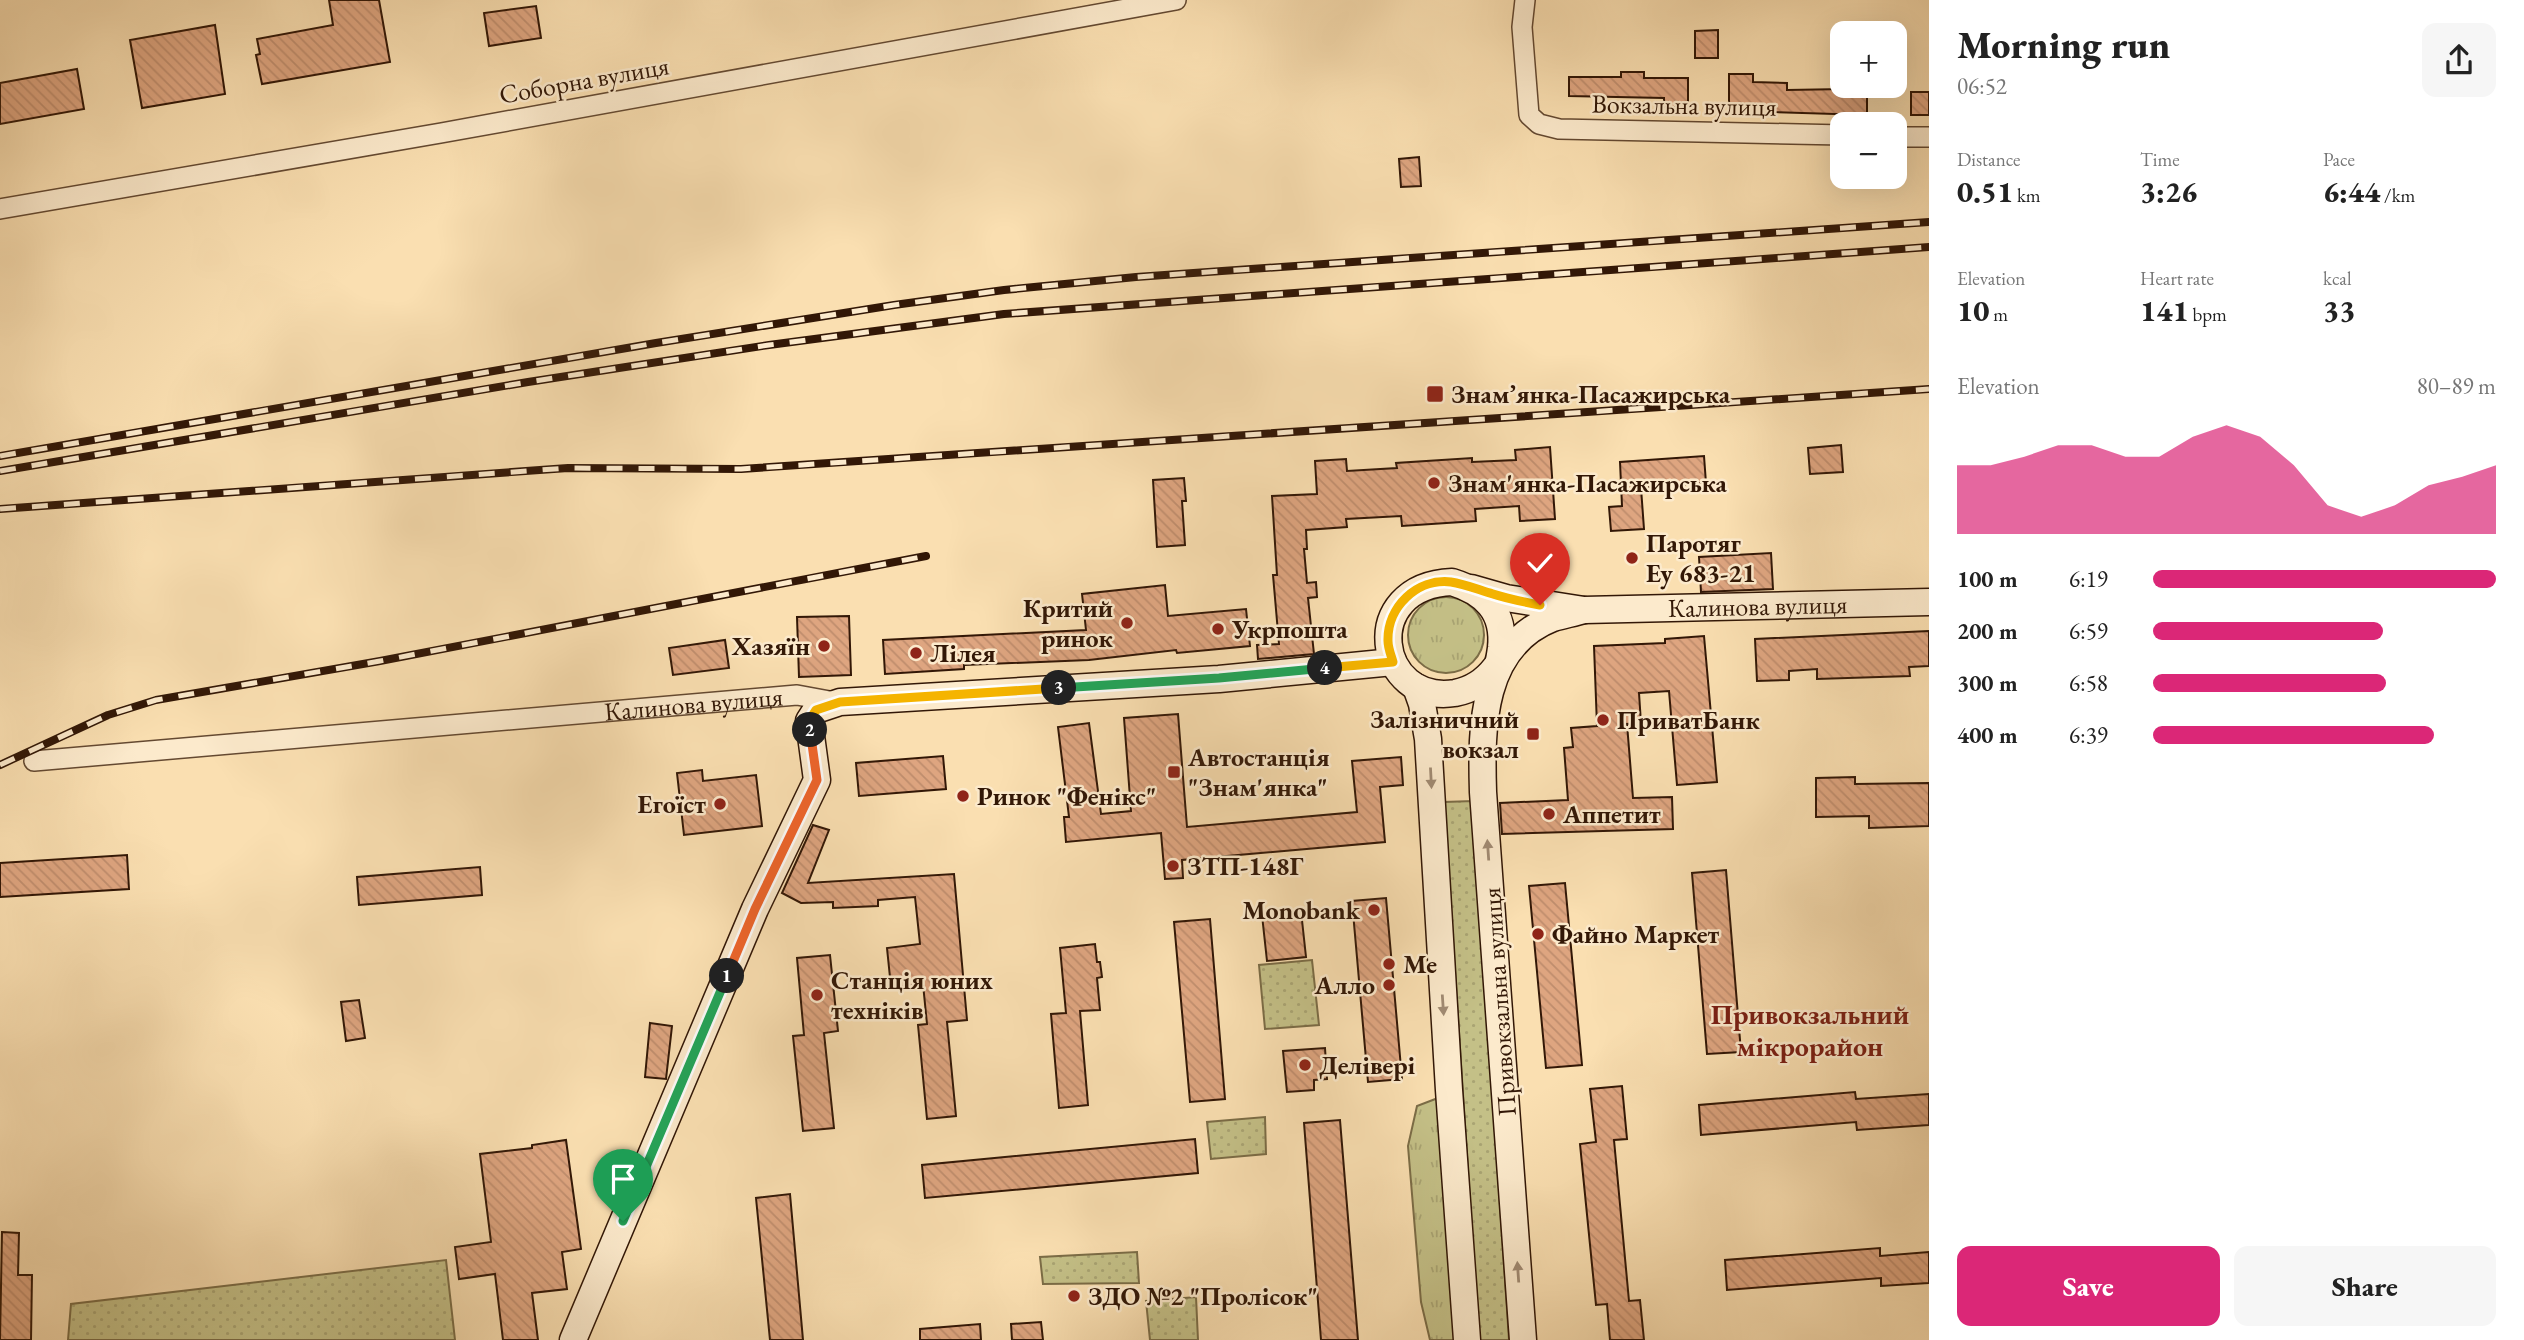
<!DOCTYPE html>
<html lang="en">
<head>
<meta charset="utf-8">
<style>
  :root { --surface:#fff; --page:#f6f6f6; --text:#222; --muted:#767676; --accent:#db2777 }
  body { margin:0; font-family:"EB Garamond",serif; background:var(--page); color:var(--text); height:100vh; display:flex; flex-direction:column; font-size:26px; white-space:nowrap }
  * { box-sizing:border-box; margin:0 }
  p { font-size:23px; color:var(--muted) }
  .icon { flex:none; width:38px; height:38px; fill:none; stroke:currentColor; stroke-width:2; stroke-linecap:round; stroke-linejoin:round }
  .map { position:relative; flex:1; overflow:hidden }
  .details { display:flex; flex-direction:column; background:var(--surface); width:595px }
  .details>* { flex:none }
  .fabs { position:absolute; left:1830px; top:21px; display:grid; gap:14px }
  .fabs a { display:grid; place-items:center; width:77px; height:77px; border-radius:14px; background:var(--surface); box-shadow:0 7px 28px #0002; font-size:35px }
  .pin { position:absolute; display:grid; place-items:center; width:60px; height:60px; color:#fff; margin:-72px -30px; border-radius:50% 50% 50% 0; rotate:-45deg; box-shadow:0 0 7px #0007 }
  .pin .icon { rotate:45deg }
  .km { position:absolute; width:35px; height:35px; margin:-18px; border-radius:50%; background:#222; color:#fff; font-size:19px; line-height:35px; text-align:center }
  .round { display:grid; place-items:center; flex:none; width:74px; height:74px; border-radius:14px; background:var(--page) }
  .head { display:flex; align-items:center; justify-content:space-between; height:119px; padding:0 28px }
  h1 { font-size:38px; font-weight:800; line-height:52px }
  .figures { display:grid; grid-template-columns:repeat(3,1fr); gap:10px; height:119px; padding:7px 28px }
  .figures div { display:grid; align-content:center }
  .figures b { font-size:30px; font-weight:800 }
  .figures small { font-size:19px; font-weight:400 }
  .figures p { font-size:19px }
  .chart { height:196px; padding:14px 28px }
  .chart p { display:flex; justify-content:space-between }
  .chart svg { width:100%; height:126px; margin-top:7px; fill:var(--accent); opacity:.7 }
  .action { display:flex; gap:14px; margin-top:auto; padding:14px 28px }
  .action a { flex:1; height:80px; border-radius:14px; background:var(--accent); color:#fff; font-size:28px; font-weight:800; line-height:80px; text-align:center }
  .action a+a { background:var(--page); color:var(--text) }
  ul { padding:0 28px; list-style:none; font-size:23px }
  li { display:grid; grid-template-columns:112px 84px 1fr; align-items:center; height:52px }
  li i { height:18px; border-radius:9px; background:var(--accent) }
  main { display:flex; flex:1; min-height:0 }
  .map>svg:first-child { display:block }
</style>
</head>
<body>
<main>
<div class="map">
<svg width="1929" height="1340" viewBox="0 0 1929 1340">
  <defs>
    <pattern id="grass-tufts" width="24" height="20" patternUnits="userSpaceOnUse" patternTransform="scale(1.75)"><rect width="24" height="20" fill="#c4c087"/><path d="M3 7l-1-3M5 7V3M7 7l1-3M15 17l-1-3M17 17v-4M19 17l1-3" fill="none" stroke="#a9a473"/></pattern>
    <pattern id="park-dots" width="8" height="8" patternUnits="userSpaceOnUse" patternTransform="scale(1.75)"><rect width="8" height="8" fill="#c4c087"/><path d="M2 2h.1M6 6h.1" fill="none" stroke="#a9a473" stroke-width="1.8" stroke-linecap="round"/></pattern>
    <pattern id="building-back-hatch" width="6" height="6" patternUnits="userSpaceOnUse" patternTransform="scale(1.75)"><rect width="6" height="6" fill="#dea580"/><path d="M-1 5l2 2M0 0l6 6M5-1l2 2" fill="none" stroke="#bf8d6d"/></pattern>
  </defs>
  <rect width="100%" height="100%" fill="#fadfb1"/>
  <filter id="stains"><feTurbulence type="fractalNoise" baseFrequency=".00286" numOctaves="4"/><feColorMatrix values="0 0 0 0 .2 0 0 0 0 .09 0 0 0 0 .02 0 0 0 .5 -.17"/></filter>
  <radialGradient id="worn" r=".72"><stop offset=".6" stop-color="#630" stop-opacity="0"/><stop offset="1" stop-color="#630" stop-opacity=".3"/></radialGradient>
  <g fill="url(#grass-tufts)" stroke="#7b6c46" stroke-width="2">
    <circle cx="1446" cy="635" r="38"/>
    <polygon points="1438,1098 1460,1340 1430,1340 1421,1302 1408,1146 1417,1106"/>
  </g>
  <g fill="url(#park-dots)" stroke="#7b6c46" stroke-width="2">
    <polygon points="1473,801 1509,1340 1479,1340 1444,802"/>
    <polygon points="1312,960 1319,1025 1265,1029 1259,965"/>
    <polygon points="1265,1117 1266,1154 1211,1159 1207,1122"/>
    <polygon points="1137,1252 1139,1283 1043,1284 1040,1257"/>
    <polygon points="446,1260 455,1340 68,1340 71,1304"/>
    <polygon points="1196,1297 1198,1340 1150,1340 1146,1301"/>
  </g>
  <g fill="url(#building-back-hatch)" stroke="#321706" stroke-width="2">
    <polygon points="329,0 379,0 390,62 262,84 256,55 260,54 257,39 333,25"/>
    <polygon points="536,6 541,38 489,46 484,13"/>
    <polygon points="215,25 225,94 142,108 130,40"/>
    <polygon points="1718,30 1718,58 1695,58 1695,31"/>
    <polygon points="77,69 84,109 0,124 0,83"/>
    <polygon points="1621,72 1644,72 1644,78 1688,78 1688,107 1664,107 1664,98 1569,96 1569,77 1621,77"/>
    <polygon points="1729,74 1753,74 1753,82 1787,83 1787,90 1845,89 1845,86 1867,86 1867,115 1769,112 1769,106 1729,106"/>
    <rect x="1911" y="92" width="18" height="23"/>
    <polygon points="1419,157 1421,186 1401,187 1399,159"/>
    <polygon points="1841,445 1843,472 1810,474 1808,448"/>
    <polygon points="1550,447 1555,519 1520,521 1519,506 1475,509 1476,521 1402,526 1401,516 1346,519 1347,527 1306,530 1307,549 1304,549 1307,583 1316,582 1317,597 1308,598 1314,654 1258,659 1257,645 1279,644 1273,575 1277,575 1272,496 1317,494 1315,461 1346,459 1347,471 1397,468 1396,463 1472,458 1472,462 1516,460 1515,450"/>
    <polygon points="1704,456 1706,483 1641,488 1644,529 1611,531 1609,507 1622,506 1620,462"/>
    <polygon points="1184,478 1186,501 1182,501 1185,545 1157,547 1153,480"/>
    <polygon points="1771,553 1773,589 1701,592 1699,557"/>
    <polygon points="1165,585 1168,616 1246,609 1250,646 1177,653 1176,650 1089,660 964,665 964,669 885,674 883,640 1086,630 1082,594"/>
    <polygon points="849,616 851,675 799,677 797,617"/>
    <polygon points="1929,631 1929,666 1909,667 1910,676 1817,679 1817,669 1789,671 1789,680 1757,681 1755,639"/>
    <polygon points="1704,636 1717,782 1677,785 1669,691 1639,693 1641,723 1627,724 1633,798 1672,797 1673,829 1502,834 1500,803 1568,800 1564,748 1573,747 1571,728 1597,726 1594,646 1665,643 1665,639"/>
    <polygon points="725,640 729,668 673,675 669,648"/>
    <polygon points="1178,714 1187,827 1357,812 1352,761 1401,757 1403,785 1380,787 1385,842 1182,860 1183,878 1165,879 1161,833 1066,842 1064,817 1069,817 1058,727 1089,723 1101,814 1131,811 1124,718"/>
    <polygon points="943,756 946,789 859,796 856,763"/>
    <polygon points="702,770 703,781 756,775 762,826 684,835 677,773"/>
    <polygon points="1855,777 1855,784 1929,783 1929,826 1869,828 1869,816 1816,817 1816,778"/>
    <polygon points="813,825 829,830 808,883 954,874 967,1020 947,1022 956,1116 927,1119 918,1025 927,1024 923,984 891,987 887,948 920,944 915,897 878,900 878,906 833,908 833,902 801,903 782,893"/>
    <polygon points="127,855 129,889 0,897 0,863"/>
    <polygon points="480,867 482,895 359,905 357,877"/>
    <polygon points="1726,870 1741,1052 1707,1054 1692,873"/>
    <polygon points="1565,883 1582,1065 1546,1068 1529,886"/>
    <polygon points="1386,898 1402,1079 1368,1082 1352,901"/>
    <polygon points="1301,911 1306,957 1267,961 1262,915"/>
    <polygon points="1210,919 1225,1099 1190,1102 1174,922"/>
    <polygon points="1095,944 1097,962 1100,962 1102,977 1097,978 1100,1010 1080,1011 1088,1105 1059,1108 1051,1014 1066,1013 1060,948"/>
    <polygon points="830,955 838,1031 824,1033 834,1128 803,1131 793,1036 804,1035 797,958"/>
    <polygon points="359,1000 365,1038 346,1041 341,1002"/>
    <polygon points="650,1023 672,1026 666,1079 645,1077"/>
    <polygon points="1325,1048 1327,1079 1314,1080 1314,1090 1287,1092 1283,1051"/>
    <polygon points="1622,1086 1627,1139 1614,1140 1629,1301 1640,1300 1644,1340 1610,1340 1607,1304 1596,1305 1580,1144 1596,1142 1590,1089"/>
    <polygon points="1855,1092 1856,1099 1929,1094 1929,1125 1857,1130 1856,1122 1701,1135 1699,1105"/>
    <polygon points="1340,1120 1358,1340 1321,1340 1304,1123"/>
    <polygon points="1195,1139 1198,1173 925,1198 922,1165"/>
    <polygon points="566,1140 581,1249 562,1252 567,1289 532,1293 538,1340 503,1340 495,1274 459,1279 455,1247 491,1242 480,1154 532,1148 532,1145"/>
    <polygon points="790,1194 803,1340 770,1340 756,1198"/>
    <polygon points="2,1232 19,1233 18,1275 32,1275 31,1340 0,1340"/>
    <polygon points="1880,1248 1880,1256 1929,1252 1929,1283 1881,1286 1881,1278 1727,1290 1725,1260"/>
    <polygon points="1041,1322 1043,1340 1012,1340 1011,1324"/>
    <polygon points="980,1324 981,1340 920,1340 920,1329"/>
  </g>
  <g fill="none" stroke-linecap="round" stroke-linejoin="round">
    <defs>
      <g id="street">
        <polyline points="1525,0 1522,27 1529,115 1539,124 1559,129 1843,135"/>
        <polyline points="1895,137 1929,137"/>
        <polyline points="0,209 441,133 1176,0"/>
        <path id="s1" d="M34,761l763,-66 38,7"/>
      </g>
      <g id="secondary">
        <path d="M1452,582c32,10 53,29 49,66 -1,7 -2,16 -6,20 -10,13 -24,22 -40,25 -79,12 -97,-107 -3,-111z"/>
        <path id="s2" d="M1471,588l35,10 78,12 345,-8"/>
        <polyline points="1416,687 1422,704 1428,739 1449,1090 1467,1340"/>
        <polyline points="573,1340 755,909 817,780 809,721 816,710 840,702 1219,679 1393,662"/>
        <path d="M1523,1340l-40,-548c-2,-65 -2,-146 70,-174 10,-3 21,-5 31,-8"/>
      </g>
    </defs>
    <use href="#street" stroke="#644931" stroke-width="22"/>
    <use href="#secondary" stroke="#321706" stroke-width="29"/>
    <use href="#street" stroke="#fceacc" stroke-width="19"/>
    <use href="#secondary" stroke="#fceacc" stroke-width="26"/>
    <defs>
      <g id="rail">
        <polyline points="0,456 656,343 894,305 1004,290 1136,277 1929,222"/>
        <polyline points="0,471 528,382 769,345 1004,314 1929,247"/>
        <polyline points="0,509 568,468 741,469 1929,389"/>
        <polyline points="0,765 108,715 156,700 380,661 926,556"/>
      </g>
    </defs>
    <use href="#rail" stroke="#321706" stroke-width="8"/>
    <use href="#rail" stroke="#fceacc" stroke-width="5" stroke-dasharray="16" stroke-linecap="butt"/>
  </g>
  <defs><path id="oneway-solid" d="M-6-.8H1V-3.2L6.5 0L1 3.2V.8H-6Z" transform="scale(1.75)"/></defs>
  <g fill="#a18b73">
    <use href="#oneway-solid" transform="translate(1431 778) rotate(87)"/>
    <use href="#oneway-solid" transform="translate(1488 850) rotate(-94)"/>
    <use href="#oneway-solid" transform="translate(1443 1005) rotate(86)"/>
    <use href="#oneway-solid" transform="translate(1518 1272) rotate(-94)"/>
  </g>
  <g fill="none" stroke-linecap="round" stroke-linejoin="round">
    <defs>
      <polyline id="split-1" points="623,1221 727,976"/>
      <polyline id="split-2" points="727,976 755,909 817,780 810,730"/>
      <polyline id="split-3" points="810,730 809,721 816,710 840,702 1059,688"/>
      <polyline id="split-4" points="1059,688 1219,678 1325,668"/>
      <path id="split-5" d="M1325,668l68,-6c-2,-7 -5,-14 -5,-21 -1,-34 29,-63 63,-59 14,2 28,8 42,12 15,5 31,8 47,11"/>
    </defs>
    <use href="#split-1" stroke="#fff" stroke-width="14"/>
    <use href="#split-2" stroke="#fff" stroke-width="14"/>
    <use href="#split-3" stroke="#fff" stroke-width="14"/>
    <use href="#split-4" stroke="#fff" stroke-width="14"/>
    <use href="#split-5" stroke="#fff" stroke-width="14"/>
    <use href="#split-1" stroke="#22a559" stroke-width="9"/>
    <use href="#split-2" stroke="#f0652b" stroke-width="9"/>
    <use href="#split-3" stroke="#f5b400" stroke-width="9"/>
    <use href="#split-4" stroke="#22a559" stroke-width="9"/>
    <use href="#split-5" stroke="#f5b400" stroke-width="9"/>
  </g>
  <g fill="#8f2418" stroke="#fceacc" stroke-width="2.5">
    <rect x="1426" y="385" width="18" height="18" rx="3.5"/>
    <circle cx="1434" cy="483" r="7"/>
    <circle cx="1632" cy="558" r="7"/>
    <circle cx="1127" cy="623" r="7"/>
    <circle cx="1218" cy="629" r="7"/>
    <circle cx="824" cy="646" r="7"/>
    <circle cx="916" cy="653" r="7"/>
    <circle cx="1603" cy="720" r="7"/>
    <rect x="1526" y="727" width="14" height="14" rx="3.5"/>
    <rect x="1167" y="765" width="14" height="14" rx="3.5"/>
    <circle cx="963" cy="796" r="7"/>
    <circle cx="720" cy="804" r="7"/>
    <circle cx="1549" cy="814" r="7"/>
    <circle cx="1173" cy="866" r="7"/>
    <circle cx="1374" cy="910" r="7"/>
    <circle cx="1538" cy="934" r="7"/>
    <circle cx="1389" cy="964" r="7"/>
    <circle cx="1389" cy="985" r="7"/>
    <circle cx="817" cy="995" r="7"/>
    <circle cx="1305" cy="1065" r="7"/>
    <circle cx="1074" cy="1296" r="7"/>
  </g>
  <g text-anchor="middle" dominant-baseline="central" stroke-width="5" stroke-linejoin="round" paint-order="stroke">
    <g font-size="26" fill="#321706" stroke="#fceacc">
      <text transform="translate(584 80) rotate(-10)">Соборна вулиця</text>
      <text transform="translate(1684 105) rotate(1)">Вокзальна вулиця</text>
      <text stroke="none"><textPath href="#s2" startOffset="289">Калинова вулиця</textPath></text>
      <text stroke="none"><textPath href="#s1" startOffset="662">Калинова вулиця</textPath></text>
      <text transform="translate(1499 1002) rotate(-94)">Привокзальна вулиця</text>
    </g>
    <g font-size="26" font-weight="bold" fill="#321706" stroke="#fceacc" text-anchor="start">
      <text x="1451" y="394">Знам’янка-Пасажирська</text>
      <text x="1448" y="483">Знам'янка-Пасажирська</text>
      <text x="1646" y="543">Паротяг<tspan x="1646" dy="30">Еу 683-21</tspan></text>
      <text x="1113" y="608" text-anchor="end">Критий<tspan x="1113" dy="30">ринок</tspan></text>
      <text x="1232" y="629">Укрпошта</text>
      <text x="810" y="646" text-anchor="end">Хазяїн</text>
      <text x="930" y="653">Лілея</text>
      <text x="1519" y="719" text-anchor="end">Залізничний<tspan x="1519" dy="30">вокзал</tspan></text>
      <text x="1617" y="720">ПриватБанк</text>
      <text x="1188" y="757">Автостанція<tspan x="1188" dy="30">"Знам'янка"</tspan></text>
      <text x="977" y="796">Ринок "Фенікс"</text>
      <text x="706" y="804" text-anchor="end">Егоїст</text>
      <text x="1563" y="814">Аппетит</text>
      <text x="1187" y="866">ЗТП-148Г</text>
      <text x="1360" y="910" text-anchor="end">Monobank</text>
      <text x="1552" y="934">Файно Маркет</text>
      <text x="1403" y="964">Me</text>
      <text x="831" y="980">Станція юних<tspan x="831" dy="30">техніків</tspan></text>
      <text x="1375" y="985" text-anchor="end">Алло</text>
      <text x="1319" y="1065">Делівері</text>
      <text x="1088" y="1296">ЗДО №2 "Пролісок"</text>
    </g>
    <g font-size="28" font-weight="bold" fill="#7a1f14" stroke="#fceacc">
      <text x="1810" y="1014">Привокзальний<tspan x="1810" dy="32">мікрорайон</tspan></text>
    </g>
  </g>
  <rect width="100%" height="100%" filter="url(#stains)"/>
  <rect width="100%" height="100%" fill="url(#worn)"/>
</svg>
<div class="fabs">
<a>+</a>
<a>−</a>
</div>
<div class="pin" style="left:623px;top:1221px;background:#1e9e55"><svg class="icon" aria-label="arrive" viewBox="0 0 24 24"><path d="M6 21V4h12l-3 4 3 4H6"/></svg></div>
<div class="pin" style="left:1540px;top:605px;background:#d93025"><svg class="icon" aria-label="check" viewBox="0 0 24 24"><path d="M5 12l5 5 9-10"/></svg></div>
<b class="km" style="left:727px;top:976px">1</b>
<b class="km" style="left:810px;top:730px">2</b>
<b class="km" style="left:1059px;top:688px">3</b>
<b class="km" style="left:1325px;top:668px">4</b>
</div>
<section class="details">
<div class="head"><div><h1>Morning run</h1><p>06:52</p></div><a class="round"><svg class="icon" aria-label="share" viewBox="0 0 24 24"><path d="M12 15V3M7 8l5-5 5 5M5 13v7h14v-7"/></svg></a></div>
<div class="figures">
<div><p>Distance</p><b>0.51<small> km</small></b></div>
<div><p>Time</p><b>3:26</b></div>
<div><p>Pace</p><b>6:44<small> /km</small></b></div>
</div>
<div class="figures">
<div><p>Elevation</p><b>10<small> m</small></b></div>
<div><p>Heart rate</p><b>141<small> bpm</small></b></div>
<div><p>kcal</p><b>33</b></div>
</div>
<div class="chart"><p><span>Elevation</span>80–89 m</p>
<svg viewBox="0 0 160 44" preserveAspectRatio="none"><path d="M0 44V20L10 20L20 17L30 13L40 13L50 17L60 17L70 10L80 6L90 10L100 20L110 34L120 38L130 34L140 27L150 24L160 20V44z"/></svg>
</div>
<ul>
<li><b>100 m</b>6:19<i style="width:100%"></i></li>
<li><b>200 m</b>6:59<i style="width:67%"></i></li>
<li><b>300 m</b>6:58<i style="width:68%"></i></li>
<li><b>400 m</b>6:39<i style="width:82%"></i></li>
</ul>
<div class="action"><a>Save</a><a>Share</a></div>
</section>
</main>
</body>
</html>
